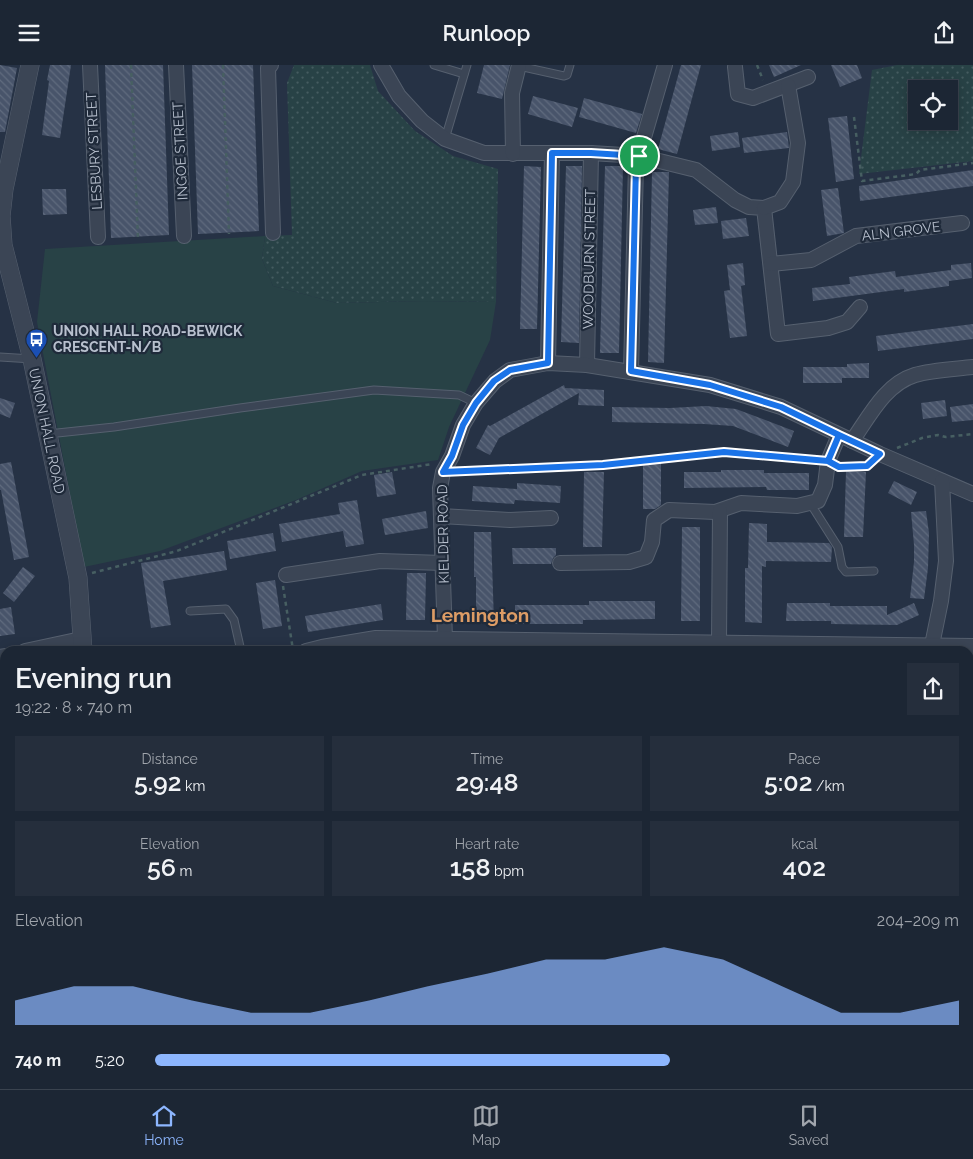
<!DOCTYPE html>
<html lang="en">
<head>
<meta charset="utf-8">
<style>
  :root { --surface:#1c2634; --page:#252e3c; --text:#f1f3f6; --muted:#a0a5ac; --line:#3a434f; --accent:#8db6fe }
  body { margin:0; font-family:Raleway,sans-serif; background:var(--page); color:var(--text); height:100vh; display:flex; flex-direction:column; font-size:19px; white-space:nowrap }
  * { box-sizing:border-box; margin:0 }
  p { font-size:16px; color:var(--muted) }
  .icon { flex:none; width:28px; height:28px; fill:none; stroke:currentColor; stroke-width:2; stroke-linecap:round; stroke-linejoin:round }
  .map { position:relative; flex:1; overflow:hidden }
  .panel { position:absolute; left:0px; top:581px; width:974px; height:444px; display:flex; flex-direction:column; background:var(--surface); border-radius:15px 15px 0 0; box-shadow:0 2px 12px #0003,0 0 0 1px var(--line) }
  .panel>* { flex:none }
  .fabs { position:absolute; left:908px; top:15px; display:grid; gap:10px }
  .fabs a { display:grid; place-items:center; width:50px; height:50px; border-radius:0px; background:var(--surface); box-shadow:0 2px 12px #0003,0 0 0 1px var(--line); font-size:25px }
  .pin { position:absolute; display:grid; place-items:center; width:42px; height:42px; color:#fff; margin:-21px; border:2px solid #fff; border-radius:50%; box-shadow:0 1px 5px #0007 }
  .round { display:grid; place-items:center; flex:none; width:52px; height:52px; border-radius:0px; background:var(--page) }
  .summary { display:flex; align-items:center; justify-content:space-between; height:85px; padding:0 15px }
  h1 { font-size:28px; font-weight:600; line-height:38px }
  .stats { display:grid; grid-template-columns:repeat(3,1fr); gap:8px; height:85px; padding:5px 15px }
  .stats div { display:grid; align-content:center; border-radius:0px; background:var(--page); text-align:center }
  .stats b { font-size:25px; font-weight:600 }
  .stats small { font-size:14px; font-weight:400 }
  .stats p { font-size:14px }
  .chart { height:140px; padding:10px 15px }
  .chart p { display:flex; justify-content:space-between }
  .chart svg { width:100%; height:90px; margin-top:5px; fill:var(--accent); opacity:.7 }
  ul { padding:0 15px; list-style:none; font-size:16px }
  li { display:grid; grid-template-columns:80px 60px 1fr; align-items:center; height:38px }
  li i { height:12px; border-radius:6px; background:var(--accent) }
  header { display:flex; justify-content:space-between; align-items:center; height:65px; padding:0 15px; background:var(--surface); font-size:22px; font-weight:600 }
  .tabs { display:flex; justify-content:space-around; align-items:center; height:70px; border-top:1px solid var(--line); background:var(--surface); font-size:14px; color:var(--muted) }
  .tabs a { display:grid; justify-items:center; gap:2px }
  .tabs .selected { color:var(--accent) }
  .map>svg:first-child { display:block }
</style>
</head>
<body>
<header><svg class="icon" aria-label="menu" viewBox="0 0 24 24"><path d="M4 6h16M4 12h16M4 18h16"/></svg>Runloop<svg class="icon" aria-label="share" viewBox="0 0 24 24"><path d="M12 15V3M7 8l5-5 5 5M5 13v7h14v-7"/></svg></header>
<div class="map">
<svg width="973" height="1024" viewBox="0 0 973 1024">
  <defs>
    <pattern id="grass-dots" width="8" height="8" patternUnits="userSpaceOnUse" patternTransform="scale(1.25)"><rect width="8" height="8" fill="#284246"/><path d="M2 2h.1M6 6h.1" fill="none" stroke="#455c60" stroke-width="1.8" stroke-linecap="round"/></pattern>
    <pattern id="cemetery-stones" width="16" height="16" patternUnits="userSpaceOnUse" patternTransform="scale(1.25)"><rect width="16" height="16" fill="#284246"/><path d="M2 7V4a2 2 0 0 1 4 0v3zM10 15v-3a2 2 0 0 1 4 0v3z" fill="#455c60"/></pattern>
    <pattern id="building-back-hatch" width="6" height="6" patternUnits="userSpaceOnUse" patternTransform="scale(1.25)"><rect width="6" height="6" fill="#48546a"/><path d="M-1 5l2 2M0 0l6 6M5-1l2 2" fill="none" stroke="#606b7e"/></pattern>
  </defs>
  <rect width="100%" height="100%" fill="#263245"/>
  <g fill="url(#grass-dots)" fill-rule="evenodd">
    <polygon points="294,0 370,0 378,26 415,66 453,91 498,104 496,237 424,236 337,238 273,221 262,194 265,171 292,170 287,18"/>
    <path d="M897,0h76v96l-114,13 13,-104zM916,24h33v32h-33z"/>
  </g>
  <polygon fill="url(#cemetery-stones)" points="221,1020 583,1020 584,1024 195,1024"/>
  <polygon fill="#284246" points="265,171 262,194 273,221 337,238 424,236 496,237 490,275 449,362 438,395 362,406 296,435 160,486 84,502 37,257 45,184"/>
  <g fill="url(#building-back-hatch)">
    <polygon points="0,0 17,3 5,67 0,67"/>
    <polygon points="50,0 71,0 60,73 42,70 49,16 47,15"/>
    <polygon points="105,0 163,0 169,170 111,173"/>
    <polygon points="192,0 253,0 259,166 198,169"/>
    <polygon points="484,0 510,0 502,34 477,28"/>
    <polygon points="681,0 701,0 677,89 658,84"/>
    <polygon points="769,0 801,0 774,12"/>
    <polygon points="831,0 857,0 862,13 840,22"/>
    <polygon points="533,31 578,43 572,62 528,49"/>
    <polygon points="584,33 642,49 636,68 579,52"/>
    <polygon points="847,51 854,114 836,117 828,53"/>
    <polygon points="738,67 740,82 712,86 710,71"/>
    <polygon points="787,67 789,83 744,88 742,73"/>
    <polygon points="524,101 541,102 537,264 520,264"/>
    <polygon points="566,101 582,101 579,278 561,277"/>
    <polygon points="605,101 623,101 619,288 600,288"/>
    <polygon points="973,105 973,121 860,136 859,121"/>
    <polygon points="652,107 669,107 664,298 648,297"/>
    <polygon points="838,123 844,168 827,171 821,125"/>
    <polygon points="42,124 66,124 67,149 43,150"/>
    <polygon points="716,142 718,158 695,160 693,145"/>
    <polygon points="746,153 749,171 723,174 721,156"/>
    <polygon points="743,198 745,220 741,221 747,271 730,273 724,226 730,225 727,200"/>
    <polygon points="971,198 972,213 949,216 949,221 904,227 904,224 813,236 812,223 850,219 849,212 895,206 896,212 951,205 951,200"/>
    <polygon points="973,259 973,274 878,286 876,271"/>
    <polygon points="869,298 869,313 842,313 842,318 803,318 803,302 847,302 847,299"/>
    <polygon points="564,320 565,323 604,325 604,341 578,340 579,328 499,373 490,390 476,383 488,360 490,361"/>
    <polygon points="0,333 15,338 10,353 0,349"/>
    <polygon points="945,335 947,351 923,354 921,338"/>
    <polygon points="973,339 973,355 952,357 950,342"/>
    <polygon points="706,341 736,344 794,366 788,382 733,361 704,359 612,357 612,342 670,343"/>
    <polygon points="11,397 29,492 14,495 1,425 0,425 0,399"/>
    <polygon points="643,397 661,397 661,440 655,444 643,444"/>
    <polygon points="721,405 764,405 764,408 809,408 809,425 767,425 766,422 684,423 684,407 721,407"/>
    <polygon points="846,406 866,407 863,472 844,472"/>
    <polygon points="392,407 396,429 377,432 374,410"/>
    <polygon points="584,407 604,407 602,482 583,482"/>
    <polygon points="894,416 917,427 911,440 888,428"/>
    <polygon points="517,418 561,421 560,438 515,435 514,439 472,436 473,421 517,424"/>
    <polygon points="357,435 364,479 346,482 343,466 282,477 279,459 340,449 338,438"/>
    <polygon points="426,446 428,463 385,470 382,454"/>
    <polygon points="926,446 929,468 928,503 924,534 910,533 914,497 914,480 911,447"/>
    <polygon points="749,458 767,459 767,477 829,478 832,482 831,497 766,496 766,502 762,501 762,558 745,557 745,503 748,503"/>
    <polygon points="682,462 700,462 700,556 681,556"/>
    <polygon points="474,467 491,467 494,557 476,557 476,512 474,512"/>
    <polygon points="273,468 276,486 230,494 227,476"/>
    <polygon points="512,483 556,483 556,490 553,493 551,499 513,499"/>
    <polygon points="224,486 227,505 163,516 171,560 151,563 141,498"/>
    <polygon points="23,502 35,511 14,537 3,528"/>
    <polygon points="407,508 426,508 425,555 406,555"/>
    <polygon points="275,515 282,561 263,564 256,518"/>
    <polygon points="589,536 655,536 655,554 583,555 583,559 515,559 515,540 589,540"/>
    <polygon points="787,538 830,538 830,541 887,541 887,550 914,538 919,550 897,560 831,559 831,556 786,556"/>
    <polygon points="381,539 383,555 308,567 305,551"/>
    <polygon points="11,542 15,569 0,571 0,544"/>
  </g>
  <g fill="none" stroke-linecap="round" stroke-linejoin="round">
    <defs>
      <g id="service">
        <polyline points="434,0 464,9"/>
        <polyline points="519,1 564,11 567,10 570,0"/>
        <polyline points="445,74 467,0"/>
        <polyline points="0,292 32,294"/>
        <polyline points="48,369 114,362 240,343 374,325 459,330 476,338"/>
        <polyline points="810,438 838,482 842,502 846,507 874,506"/>
        <polyline points="190,546 226,544 234,555 241,586"/>
      </g>
      <g id="minor">
        <polyline points="90,0 98,172"/>
        <polyline points="176,0 184,171"/>
        <polyline points="271,0 268,3 273,168"/>
        <polyline points="381,0 399,31 422,56 445,74 484,88 591,88 639,91 696,105 735,135 749,142 764,143 778,269 828,263 847,257 860,242"/>
        <polyline points="735,2 738,29 753,33 808,12"/>
        <polyline points="513,89 512,28 519,0"/>
        <polyline points="764,143 780,137 793,117 798,78 788,20"/>
        <polyline points="771,199 811,195 856,171 962,158"/>
        <polyline points="548,298 552,88"/>
        <polyline points="587,300 591,88"/>
        <polyline points="631,306 636,100 665,0"/>
        <path d="M852,376c17,-24 33,-57 63,-66 16,-5 41,-6 58,-8"/>
        <polyline points="441,451 510,455 551,453"/>
        <polyline points="560,498 629,497 646,492 652,477 654,455 669,445 715,447 741,438 797,441 818,436 825,420 828,396 839,370"/>
        <polyline points="286,510 380,496 443,498"/>
        <polyline points="445,574 440,423 443,407 452,391 463,360 476,338 495,316 510,305 548,298 587,300 710,320 781,342 880,389 973,429"/>
        <polyline points="719,577 720,446"/>
        <polyline points="932,580 941,536 946,496 942,416"/>
        <polyline points="25,586 81,574"/>
        <polyline points="306,586 322,582 376,573 973,581"/>
        <polyline points="0,592 5,591"/>
        <polyline points="969,623 973,599"/>
        <polyline points="969,774 973,773"/>
        <polyline points="969,1008 973,1006"/>
        <polyline points="782,1020 783,1024"/>
        <polyline points="75,1024 104,1020"/>
        <polyline points="640,1024 640,1022 648,1020"/>
        <polyline points="911,1024 925,1020"/>
      </g>
      <g id="tertiary">
        <polyline points="30,0 4,124 1,151 3,180 32,294 78,513 83,586"/>
        <polyline points="134,1020 136,1024"/>
      </g>
    </defs>
    <use href="#service" stroke="#56606f" stroke-width="9"/>
    <use href="#minor" stroke="#56606f" stroke-width="16"/>
    <use href="#tertiary" stroke="#56606f" stroke-width="19"/>
    <g stroke="#475f62" stroke-width="2.5" stroke-dasharray="4 4" stroke-linecap="butt">
      <polyline points="131,0 138,175"/>
      <polyline points="223,0 229,169"/>
      <polyline points="757,0 763,15"/>
      <polyline points="854,52 862,116 916,109 920,105 973,98"/>
      <polyline points="897,383 922,373 938,370 946,372 973,369"/>
      <polyline points="840,402 867,401 871,398"/>
      <polyline points="458,407 603,400 724,387 816,395"/>
      <polyline points="92,508 177,486 362,410 432,399"/>
      <polyline points="283,521 293,585"/>
      <polyline points="969,896 973,895"/>
      <polyline points="969,946 973,944"/>
      <polyline points="160,1020 161,1024"/>
      <polyline points="360,1020 361,1024"/>
      <polyline points="0,1021 9,1020"/>
      <polyline points="305,1024 327,1020"/>
    </g>
    <use href="#service" stroke="#3b4555" stroke-width="7"/>
    <use href="#minor" stroke="#3b4555" stroke-width="14"/>
    <use href="#tertiary" stroke="#3b4555" stroke-width="18"/>
  </g>
  <g fill="none" stroke-linecap="round" stroke-linejoin="round">
    <defs>
      <polyline id="route" points="639,91 636,100 631,306 710,320 781,342 839,370 828,396 839,402 867,401 880,389 839,370 828,396 724,387 603,400 443,407 452,391 463,360 476,338 494,316 510,305 548,298 552,88 591,88 639,91"/>
    </defs>
    <use href="#route" stroke="#fff" stroke-width="10"/>
    <use href="#route" stroke="#1a73e8" stroke-width="6"/>
  </g>
  <defs>
    <symbol id="bus-pin" viewBox="-11 -11 22 30"><path d="M0 17L-7.5 6A9.5 9.5 0 1 1 7.5 6Z" fill="#1a4fb4" stroke="#1f2a3a"/><path d="M-5-6H5V4H4V6H2V4H-2V6H-4V4H-5ZM-3.5-4V0h7V-4ZM-3.5 1.2v1.5H-2V1.2ZM2 1.2v1.5H3.5V1.2Z" fill="#fff"/></symbol>
  </defs>
  <g fill-rule="evenodd">
    <use href="#bus-pin" x="24" y="262" width="25" height="34"/>
  </g>
  <g text-anchor="middle" dominant-baseline="central" stroke-width="4.5" stroke-linejoin="round" paint-order="stroke">
    <g font-size="14" fill="#b8c0ce" stroke="#1f2a3a">
      <text transform="translate(94 86) rotate(-93)">LESBURY STREET</text>
      <text transform="translate(180 86) rotate(-93)">INGOE STREET</text>
      <text transform="translate(901 166) rotate(-7)">ALN GROVE</text>
      <text transform="translate(589 194) rotate(-89)">WOODBURN STREET</text>
      <text transform="translate(47 366) rotate(78)">UNION HALL ROAD</text>
      <text transform="translate(443 469) rotate(-91)">KIELDER ROAD</text>
    </g>
    <g font-size="14" font-weight="bold" fill="#b8c0ce" stroke="#1f2a3a" text-anchor="start">
      <text x="53" y="266">UNION HALL ROAD-BEWICK<tspan x="53" dy="16">CRESCENT-N/B</tspan></text>
    </g>
    <g font-size="19" font-weight="bold" fill="#dd9c65" stroke="#1f2a3a">
      <text x="480" y="550">Lemington</text>
    </g>
  </g>
</svg>
<div class="fabs">
<a><svg class="icon" aria-label="locate" viewBox="0 0 24 24"><circle cx="12" cy="12" r="6"/><path d="M12 2v4M12 18v4M2 12h4M18 12h4"/></svg></a>
</div>
<div class="pin" style="left:639px;top:91px;background:#1e9e55"><svg class="icon" aria-label="arrive" viewBox="0 0 24 24"><path d="M6 21V4h12l-3 4 3 4H6"/></svg></div>
<section class="panel">
<div class="summary"><div><h1>Evening run</h1><p>19:22 · 8 × 740 m</p></div><a class="round"><svg class="icon" aria-label="share" viewBox="0 0 24 24"><path d="M12 15V3M7 8l5-5 5 5M5 13v7h14v-7"/></svg></a></div>
<div class="stats">
<div><p>Distance</p><b>5.92<small> km</small></b></div>
<div><p>Time</p><b>29:48</b></div>
<div><p>Pace</p><b>5:02<small> /km</small></b></div>
</div>
<div class="stats">
<div><p>Elevation</p><b>56<small> m</small></b></div>
<div><p>Heart rate</p><b>158<small> bpm</small></b></div>
<div><p>kcal</p><b>402</b></div>
</div>
<div class="chart"><p><span>Elevation</span>204–209 m</p>
<svg viewBox="0 0 160 44" preserveAspectRatio="none"><path d="M0 44V32L10 25L20 25L30 32L40 38L50 38L60 32L70 25L80 19L90 12L100 12L110 6L120 12L130 25L140 38L150 38L160 32V44z"/></svg>
</div>
<ul>
<li><b>740 m</b>5:20<i style="width:64%"></i></li>
</ul>
</section>
</div>
<nav class="tabs">
<a class="selected"><svg class="icon" aria-label="home" viewBox="0 0 24 24"><path d="M3 11l9-7 9 7M6 9v11h12V9"/></svg>Home</a>
<a><svg class="icon" aria-label="map" viewBox="0 0 24 24"><path d="M3 6l6-2 6 2 6-2v14l-6 2-6-2-6 2zM9 4v14M15 6v14"/></svg>Map</a>
<a><svg class="icon" aria-label="saved" viewBox="0 0 24 24"><path d="M7 4h10v16l-5-4-5 4z"/></svg>Saved</a>
</nav>
</body>
</html>
